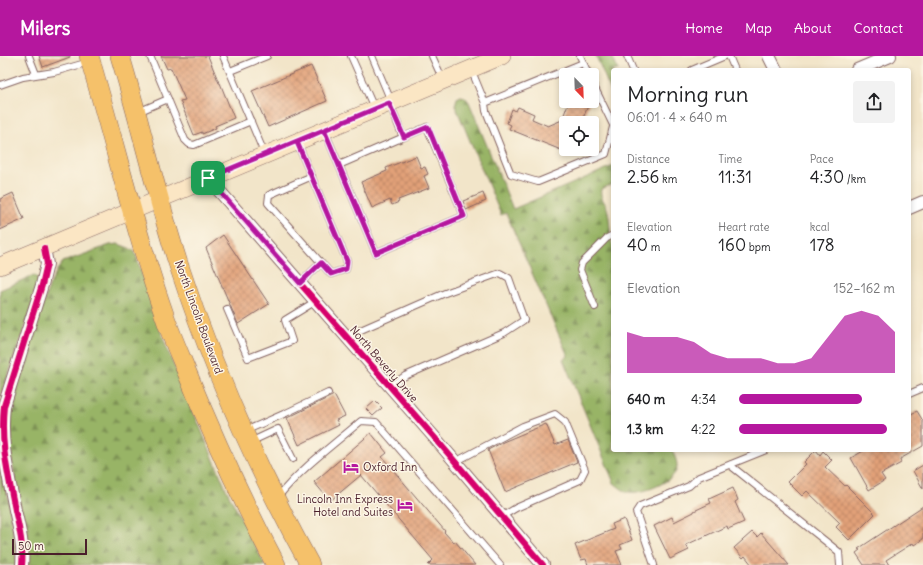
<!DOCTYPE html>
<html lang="en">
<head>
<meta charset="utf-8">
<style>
  :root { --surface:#fff; --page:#f2f2f2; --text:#202124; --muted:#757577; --accent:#b5179e }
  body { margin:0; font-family:Delius,sans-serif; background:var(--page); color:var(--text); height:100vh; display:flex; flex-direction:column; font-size:15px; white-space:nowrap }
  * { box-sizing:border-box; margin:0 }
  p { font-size:13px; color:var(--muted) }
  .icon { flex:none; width:22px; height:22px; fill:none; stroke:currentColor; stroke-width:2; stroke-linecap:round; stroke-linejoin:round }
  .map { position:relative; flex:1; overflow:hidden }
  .drawer { position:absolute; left:611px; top:12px; width:300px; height:384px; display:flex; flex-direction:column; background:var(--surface); border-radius:4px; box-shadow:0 2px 6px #0003 }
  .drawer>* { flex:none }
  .needle { width:26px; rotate:157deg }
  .controls { position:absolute; left:559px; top:12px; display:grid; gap:8px }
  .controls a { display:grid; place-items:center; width:40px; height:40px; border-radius:4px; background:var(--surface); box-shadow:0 2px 6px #0003; font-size:20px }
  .scale { position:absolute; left:12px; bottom:10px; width:75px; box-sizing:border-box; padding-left:4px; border:2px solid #4a1f2b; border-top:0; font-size:11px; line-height:14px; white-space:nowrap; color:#4a1f2b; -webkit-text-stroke:3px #fcf5e5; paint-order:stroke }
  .pin { position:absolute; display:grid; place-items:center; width:34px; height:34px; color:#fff; margin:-17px; border-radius:8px; box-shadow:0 2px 6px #0006 }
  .round { display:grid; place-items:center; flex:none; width:42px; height:42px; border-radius:4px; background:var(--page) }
  .summary { display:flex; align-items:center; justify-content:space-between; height:68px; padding:0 16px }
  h1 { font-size:22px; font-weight:600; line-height:30px }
  .figures { display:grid; grid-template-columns:repeat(3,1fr); gap:6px; height:68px; padding:4px 16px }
  .figures div { display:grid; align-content:center }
  .figures b { font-size:17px; font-weight:600 }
  .figures small { font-size:11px; font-weight:400 }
  .figures p { font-size:11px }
  .chart { height:112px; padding:8px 16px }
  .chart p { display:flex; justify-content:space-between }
  .chart svg { width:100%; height:72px; margin-top:4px; fill:var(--accent); opacity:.7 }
  ul { padding:0 16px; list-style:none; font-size:13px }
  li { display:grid; grid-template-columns:64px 48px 1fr; align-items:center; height:30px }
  li i { height:10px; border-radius:5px; background:var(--accent) }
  header { display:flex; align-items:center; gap:24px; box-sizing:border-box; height:56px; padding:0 20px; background:var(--accent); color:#fff }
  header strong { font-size:19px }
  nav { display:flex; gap:22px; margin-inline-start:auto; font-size:14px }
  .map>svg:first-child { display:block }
</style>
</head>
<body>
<header>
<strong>Milers</strong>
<nav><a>Home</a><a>Map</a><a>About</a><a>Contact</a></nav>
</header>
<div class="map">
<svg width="923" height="509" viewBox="0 0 923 509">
  <defs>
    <pattern id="forest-firs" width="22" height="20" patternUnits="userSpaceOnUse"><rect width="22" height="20" fill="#98b466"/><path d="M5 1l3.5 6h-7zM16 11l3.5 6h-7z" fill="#7e9254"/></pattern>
    <pattern id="building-cross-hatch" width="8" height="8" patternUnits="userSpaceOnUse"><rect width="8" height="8" fill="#e2a178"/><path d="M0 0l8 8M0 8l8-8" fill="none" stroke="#b98363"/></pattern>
  </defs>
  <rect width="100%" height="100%" fill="#fcf5e5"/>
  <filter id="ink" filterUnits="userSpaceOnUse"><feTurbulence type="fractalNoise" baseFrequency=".025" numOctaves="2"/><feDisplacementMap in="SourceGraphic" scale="8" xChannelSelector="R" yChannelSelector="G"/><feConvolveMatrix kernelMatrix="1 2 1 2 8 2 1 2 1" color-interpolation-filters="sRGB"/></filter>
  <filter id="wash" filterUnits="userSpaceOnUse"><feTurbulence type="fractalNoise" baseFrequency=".012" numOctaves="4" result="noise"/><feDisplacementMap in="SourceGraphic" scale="16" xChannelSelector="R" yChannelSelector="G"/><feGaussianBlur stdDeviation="0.9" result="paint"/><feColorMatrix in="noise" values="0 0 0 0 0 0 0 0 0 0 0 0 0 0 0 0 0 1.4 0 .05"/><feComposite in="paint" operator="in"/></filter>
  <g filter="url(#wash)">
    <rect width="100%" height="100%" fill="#f2e5c9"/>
    <g fill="url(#forest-firs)" stroke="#716a48">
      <polygon points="596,0 612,0 618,14 613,14 613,40"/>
      <path d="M461,40l4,1 4,5 44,107 100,-43v18l-12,5c-2,9 6,14 7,23 2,7 2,30 5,34v204h59c3,7 7,14 4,21 -5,12 -36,24 -48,21 -5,-1 -10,-6 -14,-9l-51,-124 5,-3 -62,-143 -5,2 -46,-110 2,-7z"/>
      <polygon points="118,188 129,192 135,196 158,268 172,305 227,435 265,509 27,509 24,477 8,381 9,355 13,340 34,272 50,229 57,214 63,206 110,189"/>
      <polygon points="34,219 41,224 0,343 0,234"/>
      <polygon points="0,404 10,451 17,509 0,509"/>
    </g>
    <g id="blocks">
      <g fill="url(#building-cross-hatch)">
        <polygon points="39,0 70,0 70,1 43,11"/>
        <polygon points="161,0 208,0 219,27 220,27 234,62 215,70 216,72 202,78 202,76 194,79 180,45 185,44 171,12 167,13"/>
        <polygon points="311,10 327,45 268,71 252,35"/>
        <polygon points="569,45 590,45 581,67 566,67 566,96 509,73 511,69 507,67 512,53 516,55 518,51 534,58 532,63 548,70 562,64"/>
        <polygon points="416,100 421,112 425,111 428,118 424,120 429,132 398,144 399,146 392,149 390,144 372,152 361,126 387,115 386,112"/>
        <polygon points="13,137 24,163 0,174 0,143"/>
        <polygon points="483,137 486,145 466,154 463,145"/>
        <polygon points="223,179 269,248 238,268 206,192"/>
        <polygon points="334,339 345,360 336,364 339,369 299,389 287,362"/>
        <polygon points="375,345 382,352 373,360 366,353"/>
        <polygon points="917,355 923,365 923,390 900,403 901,407 881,418 885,424 869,434 851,402 865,394 909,394 909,359"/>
        <polygon points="546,368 555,389 568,384 577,406 505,436 488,394 503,386"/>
        <polygon points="371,377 387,397 382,401 445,475 444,476 454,487 455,485 475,509 428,509 433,504 361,419 330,445 314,426"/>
        <polygon points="816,394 820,399 823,395 832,404 825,411 845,430 846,429 875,458 849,484 836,471 840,467 807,435 802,440 788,426 806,408 804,406"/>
        <polygon points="923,409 923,433 913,415"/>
        <polygon points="733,432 738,444 735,446 744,466 728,473 727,470 686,489 689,494 670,503 654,470 672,461 674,466 694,456 694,455 711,447 709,443"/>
        <polygon points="923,450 923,483 914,489 913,487 886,504 889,509 864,509 856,497 860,494 858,493"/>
        <polygon points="624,463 632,484 620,489 622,493 616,495 622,509 588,509 586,503 581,504 575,489 614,473 612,468"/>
        <polygon points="752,476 757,481 761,477 789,509 752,509 745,500 743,502 734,492"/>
      </g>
    </g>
  </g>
  <g filter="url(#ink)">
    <use href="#blocks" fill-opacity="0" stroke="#856462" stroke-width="1"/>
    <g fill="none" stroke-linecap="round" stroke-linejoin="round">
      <defs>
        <g id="service">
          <polyline points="29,0 36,18"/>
          <polyline points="150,0 185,84 189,88 194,89 251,65"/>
          <polyline points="223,0 265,99"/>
          <polyline points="351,0 374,52"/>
          <polyline points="372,0 391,45"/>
          <polyline points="432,0 443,24"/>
          <polyline points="580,0 589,19"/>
          <polyline points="627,0 633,14"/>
          <polyline points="729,0 735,14"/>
          <polyline points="583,7 485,47 486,55 511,118 538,126 606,98 613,71"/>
          <polyline points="471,13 485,47"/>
          <polyline points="692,14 725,0"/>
          <polyline points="230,15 267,0"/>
          <polyline points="592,26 613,69"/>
          <polyline points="0,29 23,21 54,16 89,6"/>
          <polyline points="390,48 403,81"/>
          <polyline points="138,56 168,43"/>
          <polyline points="325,76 376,197 464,160 427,71 339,109"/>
          <polyline points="297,86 347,205 346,213 331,218 268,147 269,139 312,120"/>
          <polyline points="300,227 321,207"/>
          <polyline points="595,251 580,214 582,207 607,182 613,179"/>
          <polyline points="227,253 248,302 292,285 285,264 316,245"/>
          <polyline points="347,280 445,237 500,217 509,222 524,264 504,277 405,320 390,330"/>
          <polyline points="909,338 923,332"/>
          <polyline points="245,375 286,357 328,337"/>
          <polyline points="250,386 278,373 293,403"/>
          <polyline points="455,406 523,370 555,358 565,366 585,414 580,424 516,452 501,461"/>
          <polyline points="730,409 839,496 840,509"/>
          <path d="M278,441c23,-29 55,-52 83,-76l15,1 124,143"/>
          <polyline points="654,509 636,456 640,450 689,430 699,421 766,394"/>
        </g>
        <g id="minor">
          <polyline points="769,0 776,14"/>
          <polyline points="857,14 890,0"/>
          <polyline points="208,122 435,382 543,509"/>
          <polyline points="909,152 923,146"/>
          <path d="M22,509c2,-18 -3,-38 -7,-55 -7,-37 -15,-66 -11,-104l38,-121 5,-21 -3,-16"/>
        </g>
        <polyline id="secondary" points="0,210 502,0"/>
        <g id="primary">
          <path d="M89,0c26,87 46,176 76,261 6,18 14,36 21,53 27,67 57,132 90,195"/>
          <path d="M120,0c21,69 36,139 58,207 34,104 79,206 132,302"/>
        </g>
      </defs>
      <use href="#service" stroke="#856462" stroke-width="8"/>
      <use href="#minor" stroke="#856462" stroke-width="14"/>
      <use href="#secondary" stroke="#856462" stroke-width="18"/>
      <use href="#primary" stroke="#856462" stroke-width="20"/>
      <use href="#service" stroke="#fff" stroke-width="6"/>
      <use href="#minor" stroke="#fff" stroke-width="12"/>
      <use href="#secondary" stroke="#fbe6c4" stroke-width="17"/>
      <use href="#primary" stroke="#f5c16b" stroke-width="19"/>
      <defs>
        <g id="cycleway">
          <polyline points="208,122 435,382 543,509"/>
          <path d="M22,509c2,-18 -3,-38 -7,-55 -7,-37 -15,-66 -11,-104l38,-121 5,-21 -3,-16"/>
        </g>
      </defs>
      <use href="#cycleway" stroke="#fcf5e5" stroke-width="8"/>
      <use href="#cycleway" stroke="#d6006c" stroke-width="6"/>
    </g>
  </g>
  <g fill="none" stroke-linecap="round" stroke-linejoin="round" filter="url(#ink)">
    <defs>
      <polyline id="route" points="208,122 300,227 321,207 331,218 346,213 347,205 297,86 324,74 376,197 464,160 428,71 404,81 389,47 208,122"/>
    </defs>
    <use href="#route" stroke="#fff" stroke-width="8"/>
    <use href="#route" stroke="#b5179e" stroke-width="5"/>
  </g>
  <defs>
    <symbol id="hotel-bare" viewBox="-9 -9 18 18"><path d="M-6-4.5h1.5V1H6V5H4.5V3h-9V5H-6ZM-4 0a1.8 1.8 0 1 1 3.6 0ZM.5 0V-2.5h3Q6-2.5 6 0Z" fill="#b5179e" stroke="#fcf5e5" stroke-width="2.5" paint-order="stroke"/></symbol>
  </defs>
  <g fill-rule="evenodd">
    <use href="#hotel-bare" x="340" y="400" width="22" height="22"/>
    <use href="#hotel-bare" x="394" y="438" width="22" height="22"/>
  </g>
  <g text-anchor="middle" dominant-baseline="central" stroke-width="3" stroke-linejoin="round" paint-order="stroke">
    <g font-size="11" fill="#4a1f2b" stroke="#fcf5e5">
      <text transform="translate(199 261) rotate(70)">North Lincoln Boulevard</text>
      <text transform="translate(384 308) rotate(49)">North Beverly Drive</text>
    </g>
    <g font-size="11" fill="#4a1f2b" stroke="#fcf5e5" text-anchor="start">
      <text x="363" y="411">Oxford Inn</text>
      <text x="393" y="443" text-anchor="end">Lincoln Inn Express<tspan x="393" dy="13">Hotel and Suites</tspan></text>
    </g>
  </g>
</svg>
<div class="controls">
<a><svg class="needle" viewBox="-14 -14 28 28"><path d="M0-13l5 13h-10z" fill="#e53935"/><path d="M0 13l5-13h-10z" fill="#757577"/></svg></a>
<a><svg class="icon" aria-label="locate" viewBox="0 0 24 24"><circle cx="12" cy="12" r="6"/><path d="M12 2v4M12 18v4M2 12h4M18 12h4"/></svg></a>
</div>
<div class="scale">50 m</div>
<div class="pin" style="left:208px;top:122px;background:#1e9e55"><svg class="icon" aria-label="arrive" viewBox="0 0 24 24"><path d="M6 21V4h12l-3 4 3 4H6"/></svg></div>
<section class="drawer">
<div class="summary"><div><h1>Morning run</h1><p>06:01 · 4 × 640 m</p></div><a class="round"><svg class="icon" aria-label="share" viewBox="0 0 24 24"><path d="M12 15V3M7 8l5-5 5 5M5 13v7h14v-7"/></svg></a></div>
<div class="figures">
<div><p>Distance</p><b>2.56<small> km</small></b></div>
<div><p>Time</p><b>11:31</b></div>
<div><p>Pace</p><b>4:30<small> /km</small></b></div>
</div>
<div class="figures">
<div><p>Elevation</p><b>40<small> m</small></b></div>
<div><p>Heart rate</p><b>160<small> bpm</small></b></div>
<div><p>kcal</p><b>178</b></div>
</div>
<div class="chart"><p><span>Elevation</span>152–162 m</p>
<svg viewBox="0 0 160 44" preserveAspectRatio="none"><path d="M0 44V19L10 22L20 22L30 22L40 25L50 32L60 35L70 35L80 35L90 38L100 38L110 35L120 22L130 9L140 6L150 9L160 19V44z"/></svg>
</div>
<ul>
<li><b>640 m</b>4:34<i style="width:79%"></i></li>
<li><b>1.3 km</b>4:22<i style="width:95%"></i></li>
</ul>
</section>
</div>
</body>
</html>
